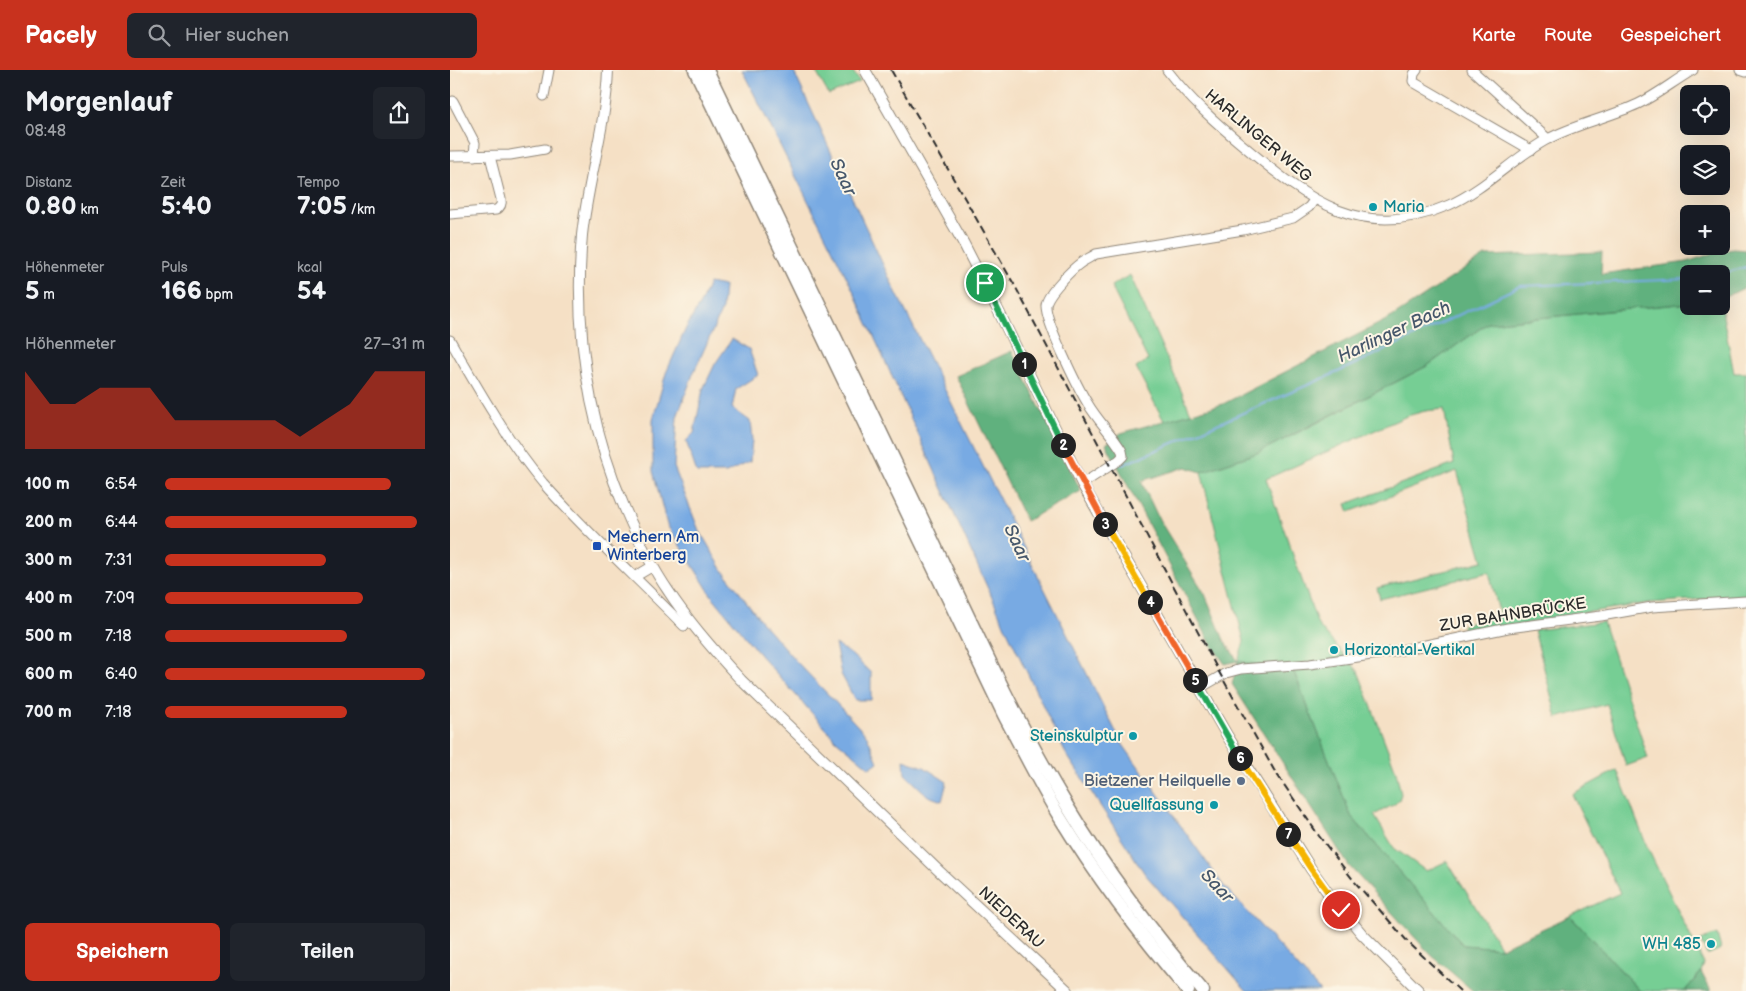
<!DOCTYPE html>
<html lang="de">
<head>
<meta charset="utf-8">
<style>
  :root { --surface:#171b24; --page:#20242c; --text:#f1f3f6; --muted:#9ea1a6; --accent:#c8321e }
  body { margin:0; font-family:"Balsamiq Sans",sans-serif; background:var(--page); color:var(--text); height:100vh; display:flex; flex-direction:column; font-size:19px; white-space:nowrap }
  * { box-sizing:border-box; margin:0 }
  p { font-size:16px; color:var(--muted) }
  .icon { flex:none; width:28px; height:28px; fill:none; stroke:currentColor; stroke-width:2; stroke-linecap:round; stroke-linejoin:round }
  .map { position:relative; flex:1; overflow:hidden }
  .drawer { display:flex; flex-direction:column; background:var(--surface); width:450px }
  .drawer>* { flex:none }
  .buttons { position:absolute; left:1230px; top:15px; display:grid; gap:10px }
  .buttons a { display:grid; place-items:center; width:50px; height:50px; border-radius:8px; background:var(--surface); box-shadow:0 5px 20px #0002; font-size:25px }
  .pin { position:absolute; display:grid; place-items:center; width:42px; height:42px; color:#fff; margin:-21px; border:2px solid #fff; border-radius:50%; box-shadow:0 1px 5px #0007 }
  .km { position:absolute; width:25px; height:25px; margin:-12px; border-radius:50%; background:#222; color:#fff; font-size:14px; line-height:25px; text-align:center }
  .round { display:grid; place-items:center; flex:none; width:52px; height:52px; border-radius:8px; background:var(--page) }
  .summary { display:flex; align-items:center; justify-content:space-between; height:85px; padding:0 25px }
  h1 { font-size:28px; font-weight:700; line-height:38px }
  .metrics { display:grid; grid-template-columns:repeat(3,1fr); gap:8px; height:85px; padding:5px 25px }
  .metrics div { display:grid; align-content:center }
  .metrics b { font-size:25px; font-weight:700 }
  .metrics small { font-size:14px; font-weight:400 }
  .metrics p { font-size:14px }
  .chart { height:140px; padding:10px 25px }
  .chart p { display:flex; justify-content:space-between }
  .chart svg { width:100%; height:90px; margin-top:5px; fill:var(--accent); opacity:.7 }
  .primary-button { display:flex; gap:10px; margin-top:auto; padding:10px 25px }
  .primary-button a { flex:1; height:58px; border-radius:8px; background:var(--accent); color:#fff; font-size:20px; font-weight:700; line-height:58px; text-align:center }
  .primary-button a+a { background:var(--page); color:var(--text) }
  ul { padding:0 25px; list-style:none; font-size:16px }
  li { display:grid; grid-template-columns:80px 60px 1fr; align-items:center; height:38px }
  li i { height:12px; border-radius:6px; background:var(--accent) }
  header { display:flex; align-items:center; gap:30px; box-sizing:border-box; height:70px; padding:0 25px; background:var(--accent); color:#fff }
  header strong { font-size:24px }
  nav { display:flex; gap:28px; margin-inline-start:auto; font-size:18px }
  .search { width:350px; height:45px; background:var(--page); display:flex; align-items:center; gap:12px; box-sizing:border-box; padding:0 18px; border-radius:8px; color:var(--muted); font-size:19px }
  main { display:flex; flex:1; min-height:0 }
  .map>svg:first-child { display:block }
</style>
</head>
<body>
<header>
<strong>Pacely</strong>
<div class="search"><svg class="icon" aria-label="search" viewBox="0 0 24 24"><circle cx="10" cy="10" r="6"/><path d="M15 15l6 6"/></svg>Hier suchen</div>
<nav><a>Karte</a><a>Route</a><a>Gespeichert</a></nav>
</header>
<main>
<section class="drawer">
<div class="summary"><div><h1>Morgenlauf</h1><p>08:48</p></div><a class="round"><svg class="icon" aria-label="share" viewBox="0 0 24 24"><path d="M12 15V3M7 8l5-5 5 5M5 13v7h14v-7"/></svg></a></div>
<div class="metrics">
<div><p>Distanz</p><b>0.80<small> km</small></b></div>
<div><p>Zeit</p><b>5:40</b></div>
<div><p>Tempo</p><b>7:05<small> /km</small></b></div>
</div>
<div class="metrics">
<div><p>Höhenmeter</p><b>5<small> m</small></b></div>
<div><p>Puls</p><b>166<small> bpm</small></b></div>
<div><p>kcal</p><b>54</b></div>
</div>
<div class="chart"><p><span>Höhenmeter</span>27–31 m</p>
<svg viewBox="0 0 160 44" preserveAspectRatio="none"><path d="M0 44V6L10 22L20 22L30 14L40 14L50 14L60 30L70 30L80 30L90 30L100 30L110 38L120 30L130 22L140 6L150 6L160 6V44z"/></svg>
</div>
<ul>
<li><b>100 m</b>6:54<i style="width:87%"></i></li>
<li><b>200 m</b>6:44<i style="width:97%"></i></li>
<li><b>300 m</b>7:31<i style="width:62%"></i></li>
<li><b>400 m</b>7:09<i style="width:76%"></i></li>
<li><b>500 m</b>7:18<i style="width:70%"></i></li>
<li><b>600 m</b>6:40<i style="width:100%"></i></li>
<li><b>700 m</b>7:18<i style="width:70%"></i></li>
</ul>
<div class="primary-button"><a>Speichern</a><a>Teilen</a></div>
</section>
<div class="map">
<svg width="1296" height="921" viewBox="0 0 1296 921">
  <rect width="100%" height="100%" fill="#fcf5e5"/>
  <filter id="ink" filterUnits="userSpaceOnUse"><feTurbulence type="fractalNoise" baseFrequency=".02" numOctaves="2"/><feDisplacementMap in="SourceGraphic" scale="10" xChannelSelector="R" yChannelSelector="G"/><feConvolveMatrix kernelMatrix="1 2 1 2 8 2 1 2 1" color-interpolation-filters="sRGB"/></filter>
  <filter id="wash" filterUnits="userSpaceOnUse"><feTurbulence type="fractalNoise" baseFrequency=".0096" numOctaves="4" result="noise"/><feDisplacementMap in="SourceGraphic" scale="20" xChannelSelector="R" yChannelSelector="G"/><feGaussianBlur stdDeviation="1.12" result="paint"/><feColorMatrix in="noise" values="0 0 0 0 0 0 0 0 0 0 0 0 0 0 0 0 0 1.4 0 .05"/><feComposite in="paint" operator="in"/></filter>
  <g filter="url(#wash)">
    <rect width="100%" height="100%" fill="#f5e0c5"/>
    <g fill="#76ce94" stroke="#507c60">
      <polygon points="365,0 402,0 410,12 379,25"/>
      <polygon points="680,205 741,343 714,351 686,298 698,290 661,216"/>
      <polygon points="1239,233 1239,236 1271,236 1284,303 1296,303 1296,526 1199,533 1127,544 1016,566 1012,555 1050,546 1039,502 930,529 927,518 1033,491 1007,401 899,442 896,434 1004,394 994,339 975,341 957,346 816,409 868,555 908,601 946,701 951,724 949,730 945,734 924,745 944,778 976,801 997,791 1051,878 1013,875 901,746 844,602 788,591 794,571 751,402 807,383 863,355 977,296 1038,253"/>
      <polygon points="1153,552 1198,688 1176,696 1157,634 1107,648 1084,560"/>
      <polygon points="1167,700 1198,779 1254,894 1251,902 1235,921 1190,921 1120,846 1170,823 1122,724"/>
      <polygon points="1267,864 1271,879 1257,885 1250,870"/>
    </g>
    <g fill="#60b17e" stroke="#466e54">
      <polygon points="1283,179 1296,180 1296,217 1271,229 1271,204 1239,204 1239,233 1038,253 977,296 807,383 751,402 736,397 691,411 710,451 755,524 774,570 788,591 844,602 901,746 1013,875 1051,878 1120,846 1190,921 1023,921 980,884 899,796 782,614 788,591 775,594 762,576 656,374 671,363 773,334 942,247 1035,186 1152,182 1151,204 1237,192 1264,183"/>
      <polygon points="562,281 631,421 576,451 506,306"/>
      <polygon points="1251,902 1261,921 1235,921"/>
    </g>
    <g fill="#78aae3" stroke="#526a87">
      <polygon points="292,0 343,0 442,214 671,672 773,815 870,921 797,921 695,804 615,682 553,552 402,218"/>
      <polygon points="259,213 274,216 272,240 243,304 227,347 224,397 248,458 272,499 311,551 345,590 391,638 417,666 428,692 420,698 386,670 310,585 262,526 217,455 203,401 203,349 216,303 236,258 251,232"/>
      <polygon points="282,269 299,279 308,305 286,319 282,338 300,351 302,370 300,392 276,403 247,403 236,371 244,363 253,319 265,294"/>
      <polygon points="385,574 402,585 421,603 421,630 405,630 391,604"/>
      <polygon points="454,690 474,697 497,712 492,731 478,726 455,704"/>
    </g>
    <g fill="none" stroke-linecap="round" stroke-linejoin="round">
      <g stroke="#78aae3" stroke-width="2">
        <polyline points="1271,204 1296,197"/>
        <polyline points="672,395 888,302 1070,216 1239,209"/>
      </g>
    </g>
  </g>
  <g filter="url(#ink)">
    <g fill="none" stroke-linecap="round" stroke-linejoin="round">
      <defs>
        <g id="minor">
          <path d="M717,0c23,30 49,53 78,77 64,54 117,95 204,58 36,-16 63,-46 97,-65 29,-16 62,-22 92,-36 19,-9 36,-23 55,-34"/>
          <polyline points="967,0 964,4 963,11 965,13 1081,80"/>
          <polyline points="1022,0 1098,69"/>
          <polyline points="1290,0 1296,2"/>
          <polyline points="94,26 99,0"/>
          <polyline points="3,31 25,73 24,86"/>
          <polyline points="0,86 60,85 95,79"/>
          <path d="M0,144l46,-4c5,-3 6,-6 5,-11l-11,-43"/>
          <path d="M0,270c28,49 57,100 93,143 44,50 94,95 141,143"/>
          <path d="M632,414l37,-24 4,-4 -1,-5c-10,-17 -24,-30 -34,-47 -10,-16 -43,-83 -42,-99 1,-11 27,-37 36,-43 5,-3 9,-5 14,-8l147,-24 50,-12 16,-11 5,-7"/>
          <polyline points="186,506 203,496"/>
          <polyline points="750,618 776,603 791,599 860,594 942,582 1058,558 1151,546 1202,537 1296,531"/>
        </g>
        <g id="major">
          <path d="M158,0c-2,56 -20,109 -26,165 -8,96 5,185 43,274 12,28 26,57 44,83 21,32 46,60 72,88l198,191 129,120"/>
          <polyline points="415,0 514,174 550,244 632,414 778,667 861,799 878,823 912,864 969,921"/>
        </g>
        <g id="highway">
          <path d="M245,0l309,645c18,34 35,68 55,101 38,62 82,120 129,175"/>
          <path d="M257,0c68,141 136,282 203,423 51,106 98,216 159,316 39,65 85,125 134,182"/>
        </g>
      </defs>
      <use href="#minor" stroke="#908678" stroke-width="11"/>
      <use href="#major" stroke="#908678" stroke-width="12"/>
      <use href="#highway" stroke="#908678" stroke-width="15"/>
      <use href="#minor" stroke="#fff" stroke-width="9"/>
      <use href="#major" stroke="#fff" stroke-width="10"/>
      <use href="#highway" stroke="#fff" stroke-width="12"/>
      <polyline stroke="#2b2b2b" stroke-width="2" stroke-dasharray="8 4" stroke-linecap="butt" points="441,0 565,216 769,602 824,700 869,766 904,811 958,872 1010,921"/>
    </g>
  </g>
  <g fill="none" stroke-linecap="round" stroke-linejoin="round" filter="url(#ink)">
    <defs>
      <polyline id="split-1" points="535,213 574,294"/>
      <polyline id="split-2" points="574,294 613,375"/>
      <polyline id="split-3" points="613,375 655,454"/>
      <polyline id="split-4" points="655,454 700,532"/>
      <polyline id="split-5" points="700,532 745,610"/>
      <polyline id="split-6" points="745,610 790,688"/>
      <polyline id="split-7" points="790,688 838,764"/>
      <polyline id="split-8" points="838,764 861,799 891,840"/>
    </defs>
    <use href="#split-1" stroke="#fff" stroke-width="10"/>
    <use href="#split-2" stroke="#fff" stroke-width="10"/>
    <use href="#split-3" stroke="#fff" stroke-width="10"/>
    <use href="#split-4" stroke="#fff" stroke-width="10"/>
    <use href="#split-5" stroke="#fff" stroke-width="10"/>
    <use href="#split-6" stroke="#fff" stroke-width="10"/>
    <use href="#split-7" stroke="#fff" stroke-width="10"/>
    <use href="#split-8" stroke="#fff" stroke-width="10"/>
    <use href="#split-1" stroke="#22a559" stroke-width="6"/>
    <use href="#split-2" stroke="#22a559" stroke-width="6"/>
    <use href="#split-3" stroke="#f0652b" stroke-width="6"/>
    <use href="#split-4" stroke="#f5b400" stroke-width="6"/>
    <use href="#split-5" stroke="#f0652b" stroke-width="6"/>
    <use href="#split-6" stroke="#22a559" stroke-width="6"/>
    <use href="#split-7" stroke="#f5b400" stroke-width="6"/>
    <use href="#split-8" stroke="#f5b400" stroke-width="6"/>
  </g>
  <g fill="#0f9aa8" stroke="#fcf5e5" stroke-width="2">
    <circle cx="923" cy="137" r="5"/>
    <circle cx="884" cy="580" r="5"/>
    <circle cx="683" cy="666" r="5"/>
    <circle cx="764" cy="735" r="5"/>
    <circle cx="1261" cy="874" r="5"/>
  </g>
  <rect fill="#1a4fb4" stroke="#fcf5e5" stroke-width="2" x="142" y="471" width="10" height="10" rx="2.5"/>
  <circle fill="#5c6f8a" stroke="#fcf5e5" stroke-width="2" cx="791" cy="711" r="5"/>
  <g text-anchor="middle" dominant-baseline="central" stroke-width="4" stroke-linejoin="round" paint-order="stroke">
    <g font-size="16" fill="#2b2b2b" stroke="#fcf5e5">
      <text transform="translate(808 66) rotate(40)">HARLINGER WEG</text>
      <text transform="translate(1063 545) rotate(-9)">ZUR BAHNBRÜCKE</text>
      <text transform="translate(561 848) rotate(43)">NIEDERAU</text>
    </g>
    <g font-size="16" fill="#0d838f" stroke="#fcf5e5" text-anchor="end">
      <text x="933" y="137" text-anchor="start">Maria</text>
      <text x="894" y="580" text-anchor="start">Horizontal-Vertikal</text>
      <text x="673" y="666">Steinskulptur</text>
      <text x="754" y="735">Quellfassung</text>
      <text x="1251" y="874">WH 485</text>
    </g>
    <g font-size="16" fill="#164399" stroke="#fcf5e5" text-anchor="start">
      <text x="157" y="467">Mechern Am<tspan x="157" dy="18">Winterberg</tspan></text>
    </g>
    <g font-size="16" fill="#4e5e75" stroke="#fcf5e5" text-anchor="end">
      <text x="781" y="711">Bietzener Heilquelle</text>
    </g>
    <g font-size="18" font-style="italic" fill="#46576b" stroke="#fcf5e5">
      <text transform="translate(393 107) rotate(65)">Saar</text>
      <text transform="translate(944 262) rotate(-25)">Harlinger Bach</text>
      <text transform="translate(567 473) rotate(65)">Saar</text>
      <text transform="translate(767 816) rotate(47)">Saar</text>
    </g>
  </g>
</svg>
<div class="buttons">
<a><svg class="icon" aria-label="locate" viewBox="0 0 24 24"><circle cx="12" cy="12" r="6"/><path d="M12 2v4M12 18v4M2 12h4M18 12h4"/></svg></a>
<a><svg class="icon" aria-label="layers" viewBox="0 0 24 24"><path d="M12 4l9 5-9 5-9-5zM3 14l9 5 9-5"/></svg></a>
<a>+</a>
<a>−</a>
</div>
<div class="pin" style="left:535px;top:213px;background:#1e9e55"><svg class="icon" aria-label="arrive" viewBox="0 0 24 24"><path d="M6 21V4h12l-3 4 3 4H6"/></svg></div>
<div class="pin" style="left:891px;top:840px;background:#d93025"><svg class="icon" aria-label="check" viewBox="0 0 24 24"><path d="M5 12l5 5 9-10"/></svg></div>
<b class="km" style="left:574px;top:294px">1</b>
<b class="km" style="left:613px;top:375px">2</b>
<b class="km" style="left:655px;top:454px">3</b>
<b class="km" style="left:700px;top:532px">4</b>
<b class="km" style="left:745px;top:610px">5</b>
<b class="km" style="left:790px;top:688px">6</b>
<b class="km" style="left:838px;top:764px">7</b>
</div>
</main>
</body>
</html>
